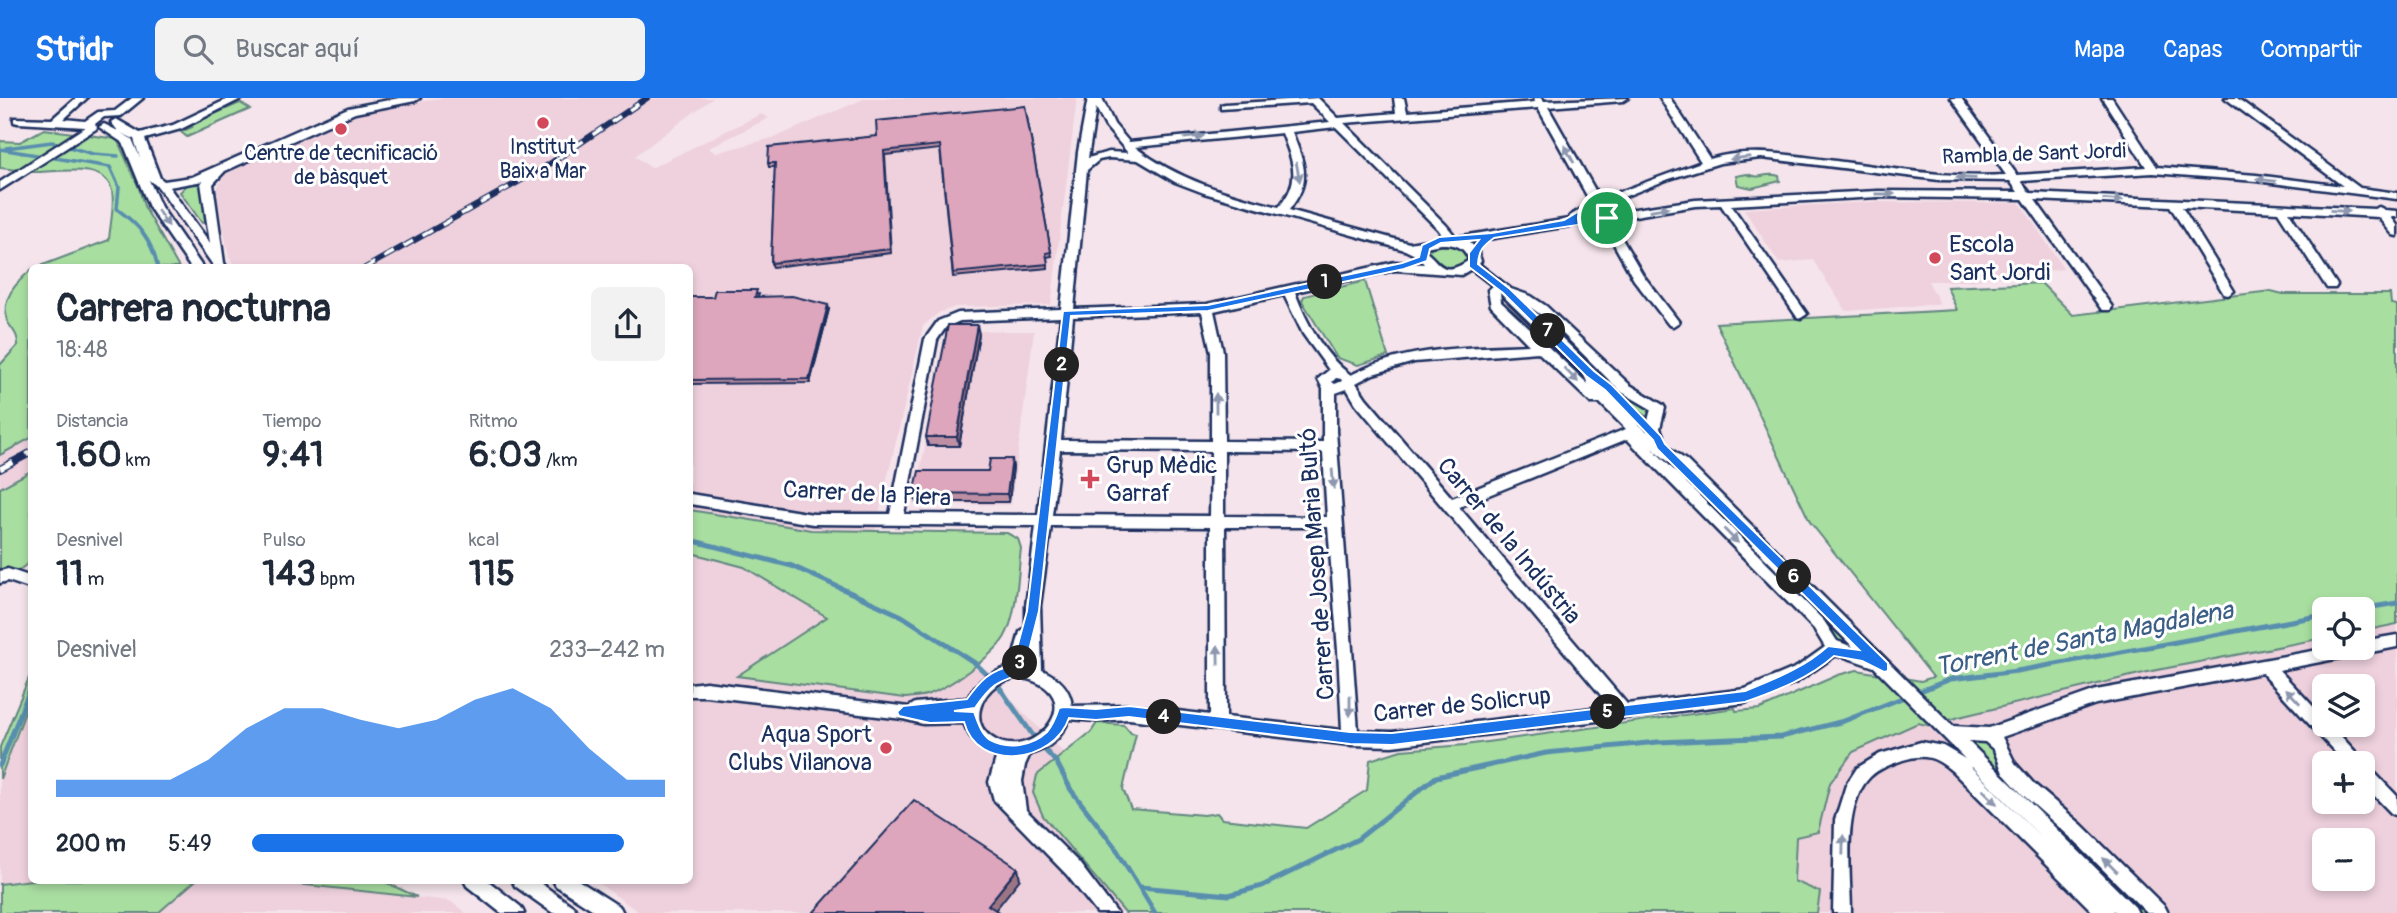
<!DOCTYPE html>
<html lang="es">
<head>
<meta charset="utf-8">
<style>
  :root { --surface:#fff; --page:#f2f2f3; --text:#1f2937; --muted:#747a83; --accent:#1a73e8 }
  body { margin:0; font-family:Pangolin,sans-serif; background:var(--page); color:var(--text); height:100vh; display:flex; flex-direction:column; font-size:26px; white-space:nowrap }
  * { box-sizing:border-box; margin:0 }
  p { font-size:23px; color:var(--muted) }
  .icon { flex:none; width:38px; height:38px; fill:none; stroke:currentColor; stroke-width:2; stroke-linecap:round; stroke-linejoin:round }
  .map { position:relative; flex:1; overflow:hidden }
  .sheet { position:absolute; left:28px; top:166px; width:665px; height:620px; display:flex; flex-direction:column; background:var(--surface); border-radius:10px; box-shadow:0 4px 10px #0003 }
  .sheet>* { flex:none }
  .buttons { position:absolute; left:2312px; top:499px; display:grid; gap:14px }
  .buttons a { display:grid; place-items:center; width:63px; height:63px; border-radius:10px; background:var(--surface); box-shadow:0 4px 10px #0003; font-size:35px }
  .pin { position:absolute; display:grid; place-items:center; width:60px; height:60px; color:#fff; margin:-30px; border:4px solid #fff; border-radius:50%; box-shadow:0 2px 7px #0007 }
  .km { position:absolute; width:35px; height:35px; margin:-18px; border-radius:50%; background:#222; color:#fff; font-size:19px; line-height:35px; text-align:center }
  .round { display:grid; place-items:center; flex:none; width:74px; height:74px; border-radius:10px; background:var(--page) }
  .head { display:flex; align-items:center; justify-content:space-between; height:119px; padding:0 28px }
  h1 { font-size:38px; font-weight:800; line-height:52px }
  .stats { display:grid; grid-template-columns:repeat(3,1fr); gap:10px; height:119px; padding:7px 28px }
  .stats div { display:grid; align-content:center }
  .stats b { font-size:35px; font-weight:800 }
  .stats small { font-size:19px; font-weight:400 }
  .stats p { font-size:19px }
  .chart { height:196px; padding:14px 28px }
  .chart p { display:flex; justify-content:space-between }
  .chart svg { width:100%; height:126px; margin-top:7px; fill:var(--accent); opacity:.7 }
  ul { padding:0 28px; list-style:none; font-size:23px }
  li { display:grid; grid-template-columns:112px 84px 1fr; align-items:center; height:52px }
  li i { height:18px; border-radius:9px; background:var(--accent) }
  header { display:flex; align-items:center; gap:42px; box-sizing:border-box; height:98px; padding:0 35px; background:var(--accent); color:#fff }
  header strong { font-size:33px }
  nav { display:flex; gap:38px; margin-inline-start:auto; font-size:24px }
  .search { width:490px; height:63px; background:var(--page); display:flex; align-items:center; gap:18px; box-sizing:border-box; padding:0 24px; border-radius:10px; color:var(--muted); font-size:26px }
  .map>svg:first-child { display:block }
</style>
</head>
<body>
<header>
<strong>Stridr</strong>
<div class="search"><svg class="icon" aria-label="search" viewBox="0 0 24 24"><circle cx="10" cy="10" r="6"/><path d="M15 15l6 6"/></svg>Buscar aquí</div>
<nav><a>Mapa</a><a>Capas</a><a>Compartir</a></nav>
</header>
<div class="map">
<svg width="2397" height="815" viewBox="0 0 2397 815">
  <rect width="100%" height="100%" fill="#f5e4eb"/>
  <filter id="ink" filterUnits="userSpaceOnUse"><feTurbulence type="fractalNoise" baseFrequency=".0143" numOctaves="2"/><feDisplacementMap in="SourceGraphic" scale="14" xChannelSelector="R" yChannelSelector="G"/><feConvolveMatrix kernelMatrix="1 2 1 2 8 2 1 2 1" color-interpolation-filters="sRGB"/></filter>
  <g filter="url(#ink)">
    <g fill="#eed1dd" fill-rule="evenodd">
      <polygon points="443,0 713,0 635,58 651,70 761,16 769,20 709,50 715,55 776,39 866,0 1077,0 1051,207 955,209 938,215 923,228 875,433 780,429 690,412 690,170 238,170 229,160 216,92 225,76 359,14"/>
      <polygon points="1870,104 2020,105 2064,171 1966,183 1928,183 1940,206 1846,213 1813,162 1779,165 1744,111"/>
      <polygon points="949,233 1034,233 1011,407 913,406"/>
      <polygon points="31,340 31,373 0,390 0,357"/>
      <polygon points="695,456 744,469 828,519 738,578 928,597 973,568 982,573 1064,655 1037,677 1043,718 1125,815 640,815 594,782 690,782 690,463"/>
      <path d="M2397,526v289h-580l2,-21 -25,-11 2,-44 22,-5 11,-49 10,-14 14,-17 65,-29 13,3 28,-9 193,-46 172,-33v10h38l1,-17zM2324,588h38v38h-38zM2324,665h38v39h-38zM2324,742h38v38h-38z"/>
      <polygon points="31,598 32,782 0,786 0,681"/>
      <polygon points="196,782 259,782 450,803 466,815 158,815"/>
    </g>
    <g fill="#a9dea1" stroke="#628680" stroke-width="2">
      <polygon points="240,5 250,11 187,39 181,34 192,29 189,27"/>
      <path d="M44,31l73,10 22,49 5,18 35,62h-144l74,-28c1,-15 6,-35 3,-49 -6,-29 -54,-19 -74,-19 -12,0 -25,-3 -38,-4v-27l20,1z"/>
      <path d="M1747,76c16,7 17,-3 32,2l1,5 -28,7 -14,-3 -2,-9z"/>
      <polygon points="194,86 204,87 208,124 202,125 180,94 187,87"/>
      <polygon points="1441,146 1463,150 1469,161 1459,169 1442,169 1430,161 1429,153 1432,149"/>
      <path d="M31,172v168l-31,17v-90l18,-20c0,-12 -6,-15 -11,-24 -7,-22 10,-39 24,-51z"/>
      <polygon points="1365,183 1388,258 1358,267 1337,260 1302,203 1304,198"/>
      <polygon points="2041,185 2073,217 2271,193 2283,196 2390,196 2391,206 2397,207 2397,526 2363,533 2362,511 2324,511 2324,540 2152,573 1959,619 1931,628 1918,625 1853,654 1830,685 1818,734 1796,739 1794,783 1820,794 1817,815 1125,815 1043,718 1033,695 1037,677 1091,634 1097,625 1124,627 1131,635 1136,636 1123,691 1131,711 1204,717 1217,715 1222,721 1306,730 1367,692 1370,662 1401,652 1465,647 1735,610 1736,613 1760,611 1838,577 1857,572 1921,583 1933,579 1810,424 1716,225 1957,212 1947,189"/>
      <polygon points="1520,200 1528,202 1648,306 1653,315 1647,318 1641,317"/>
      <polygon points="1543,235 1599,298 1661,355 1862,555 1835,544 1541,243"/>
      <polygon points="31,373 31,463 0,487 0,390"/>
      <path d="M690,412l121,20 196,3 11,6 3,9c-3,25 -4,69 -17,90 -11,18 -57,51 -78,57 -6,2 -14,2 -21,3l-168,-22 90,-59 -83,-50 -49,-13 -5,7z"/>
      <polygon points="31,575 31,598 0,681 0,649"/>
      <polygon points="1979,641 1988,645 2153,815 2140,815 1970,646 1969,643"/>
      <polygon points="32,782 196,782 158,815 0,815 0,786"/>
      <polygon points="259,782 381,782 417,799"/>
    </g>
    <g fill="none" stroke-linecap="round" stroke-linejoin="round">
      <g stroke="#598eae" stroke-width="3.5">
        <polyline points="6,50 52,44 93,56 118,58"/>
        <path d="M0,51l110,18 9,20 -2,22c22,16 35,31 41,59"/>
      </g>
      <g stroke="#598eae" stroke-width="5">
        <polyline points="690,442 792,468 902,518 975,565 998,587 1036,642"/>
        <polyline points="2360,511 2397,505"/>
        <polyline points="1915,595 1951,581 2017,573 2324,517"/>
        <polyline points="1042,649 1057,665 1071,692 1115,749 1155,815"/>
        <polyline points="0,667 32,586"/>
        <polyline points="1140,789 1229,797 1262,788 1358,741 1436,679 1546,655 1658,644 1781,639 1844,623 1907,598"/>
      </g>
      <defs>
        <g id="minor">
          <polygon points="76,0 87,0 64,21 85,23 98,14 115,13 132,0 143,0 121,18 104,19 95,26 97,29 96,31 0,92 0,84 85,29 18,25 14,24 14,20 52,21"/>
          <path d="M230,0h13l-62,31 -36,10 15,39 4,3 28,-4 156,-69 51,-10h21l-5,3 -60,12 -130,58 -12,13 11,79 3,5h-12l-57,-81 -9,-7 12,27 42,61h-12l-42,-61 -26,-64 -24,-16 5,-3 14,7 -7,-9 5,-3 24,14 33,-8zM121,35l13,6 6,19 -8,-19zM203,83l-2,2 9,60 -41,-56z"/>
          <path d="M1088,0h14l12,26 15,18 201,-20 -19,-19 -90,6v-4l4,-1 93,-6 20,20 58,-5 -2,-15h10l3,14 128,-10 -1,-4h8l2,3 84,-3 -5,3 -75,6 52,92 101,-37 -41,-64h10l40,61c38,-12 78,-4 118,1 58,7 118,19 178,15l-55,-77h10l56,77 129,-8 -44,-69h10l45,69 99,8 87,11 -118,-88h12l123,90 37,5v6l-141,-18 -103,-8 -132,8 9,12 344,16 5,-2 6,3 12,1v6h-6l6,8v11l-4,-1 -15,-18 -89,-5 48,73 -2,3h-8l-49,-76 -96,-5 52,84 -6,4 -4,-1 -54,-88 -135,-6 75,104 2,3 -2,3h-8l-79,-111 -145,-2 -147,8 76,109 -6,4 -4,-1 -76,-112 -26,1 -84,14 32,55 36,47 -6,4 -4,-1 -35,-45 -33,-59 -132,21 8,7 4,12 -2,3 32,25 20,7 15,10 84,79 33,20 2,3 -5,20 4,10 -3,4 26,19 266,265 36,2 107,-38 233,-42h33v-7l35,-6v12l-118,23 45,48v6h6l31,34 2,5v1l5,2 29,30v20l-6,-3 -29,-30v-20h-17l-83,-90 -166,31 -94,33 13,26 19,21 48,41 83,82 3,6h-21l-77,-76 -48,-43 -19,-21 -9,-23 -9,-8 -17,-1 167,166 3,6h-21l-4,-3 2,3h-21l-142,-142c-16,-14 -28,-18 -49,-11 -11,4 -24,8 -33,17 -29,29 -19,98 -19,136h-18l2,-93 11,-35 11,-17 23,-14 41,-12 22,4 22,13 -91,-92 -32,-11h-7l-38,26 -52,21 -353,43 -42,-1 -221,-26 -33,2 -27,-2c-7,19 -19,30 -39,35l-5,11 -3,16 4,29 53,53 38,50h-20l-30,-38 -73,-75 -5,-18 8,-27c-18,-4 -27,-16 -33,-32l-41,1 -20,-5 -197,-23h-16v-12l16,-2 203,25 6,-4 53,-5c9,-20 25,-25 43,-32l9,-34 6,-5v-21l10,-80 -223,-2 -123,-20v-10l123,20h77l35,-175 13,-18 20,-8 103,-4 17,-157zM1096,10l10,19 22,26 -19,-1 -21,6zM1538,10l53,95 -21,13 -1,3 -113,18 -10,-12 -102,-102zM1336,29l102,102 6,8 -35,6 -120,-33c24,-30 15,-46 3,-78zM1282,35c11,30 20,46 -3,74 -52,-13 -101,-27 -144,-60zM1109,60l29,2 37,22 29,11 201,57 14,7 5,7 -29,-2 -188,42 -133,5 13,-139 12,-10zM1761,60l178,22 71,1 8,11 -140,-1 -183,9 -87,13 -5,-8 66,-26 51,-16zM1595,112l2,5 -14,2zM1441,146c14,0 23,2 28,16 -30,21 -29,-2 -49,-12zM1471,171l22,17 -5,4 3,16 38,39c-60,3 -123,1 -178,30 -26,-17 -45,-53 -56,-83l100,-22 66,5zM1500,195l84,82 4,9 -45,-42 -1,-8h-7l-34,-32zM1284,197l19,39 26,36 -11,9 5,10v53l-99,-1 -1,-89 -9,-41zM1529,208l24,18 67,67 31,18 -5,19 2,4 -10,-8 6,-5 -2,-3zM1202,214l9,40v89l-150,-1 12,-123zM1061,219l-23,198 -134,-1 33,-174 9,-13 14,-6zM1538,254l53,51h9l26,26 -174,69 -86,-100 -10,-15 17,-9 41,-12zM1336,280l5,1 1,2 -7,3 -3,-2zM1347,291l9,15 254,302 -218,26 -34,-1 -22,-300v-38zM1627,341l187,190 11,18 -28,20 -52,22 -118,15 -168,-197zM1652,350l25,21 176,178 -16,-6 -13,-20zM1060,352l151,1 -1,65 -158,-1zM1224,353l99,1 4,65 -103,-1zM1051,428l159,1v188l-81,-10 -57,1c-2,-19 -14,-29 -30,-36l-2,-64zM1225,429h103l10,123 4,80 -116,-13zM1018,579c79,13 15,91 -27,60 -21,-15 -11,-41 7,-53 6,-3 14,-5 20,-7zM1971,668l70,71 -69,-69z"/>
          <polygon points="8,471 32,479 32,491 8,483 0,485 0,473"/>
          <polygon points="464,782 487,782 521,809 524,815 501,815 467,788"/>
          <polygon points="512,782 536,782 574,809 577,815 553,815 515,788"/>
          <polygon points="553,782 578,782 620,809 623,815 598,815 556,788"/>
        </g>
      </defs>
      <use href="#minor" stroke="#1b2f5e" stroke-width="5"/>
      <use href="#minor" fill="#fff" fill-rule="evenodd"/>
      <defs>
        <polyline id="rail-far1" points="365,170 545,69 647,0"/>
        <polyline id="rail" points="0,371 32,354"/>
      </defs>
      <use href="#rail-far1" stroke="#1b2f5e" stroke-width="6"/>
      <use href="#rail" stroke="#1b2f5e" stroke-width="8"/>
      <use href="#rail-far1" stroke="#fff" stroke-width="3.5" stroke-dasharray="11" stroke-linecap="butt"/>
      <use href="#rail" stroke="#fff" stroke-width="5" stroke-dasharray="15" stroke-linecap="butt"/>
    </g>
    <g fill="#be8fa2" stroke="#1b2f5e" stroke-width="2">
      <polygon points="1025,8 1051,154 1052,158 1047,159 1048,170 953,179 940,51 885,57 891,155 773,169 771,165 775,69 769,69 768,65 877,38"/>
      <polygon points="759,196 758,199 829,211 810,285 690,286 690,199 713,199"/>
      <polygon points="979,236 959,348 928,348 926,339"/>
      <polygon points="1013,369 1009,404 916,404 914,395 988,373"/>
    </g>
    <g fill="#9b7484" stroke="#1b2f5e" stroke-width="2">
      <polygon points="828,207 829,211 810,285 809,281"/>
      <polygon points="977,227 979,236 959,348 957,339"/>
      <polygon points="1012,361 1013,369 1009,404 1007,396"/>
      <polygon points="1018,770 1020,781 993,815 988,807"/>
    </g>
    <g fill="#dda6bc" stroke="#1b2f5e" stroke-width="2">
      <polygon points="1025,8 1051,154 1046,155 1048,166 953,175 940,47 884,53 890,151 771,165 775,65 768,65 769,49 877,38 876,23"/>
      <polygon points="715,192 757,192 755,199 792,198 828,207 809,281 690,282 690,199 713,199"/>
      <polygon points="948,227 977,227 957,339 926,339"/>
      <polygon points="990,361 1012,361 1007,396 914,395 919,373 988,373"/>
      <polygon points="914,702 1018,770 988,807 1000,815 813,815"/>
    </g>
    <defs><path id="oneway-solid" d="M-6-.8H1V-3.2L6.5 0L1 3.2V.8H-6Z" transform="scale(1.75)"/></defs>
    <g fill="#8d97ae">
      <use href="#oneway-solid" transform="translate(1194 39) rotate(-6)"/>
      <use href="#oneway-solid" transform="translate(1569 56) rotate(-119)"/>
      <use href="#oneway-solid" transform="translate(1740 60) rotate(173)"/>
      <use href="#oneway-solid" transform="translate(1298 74) rotate(80)"/>
      <use href="#oneway-solid" transform="translate(1966 80) rotate(-178)"/>
      <use href="#oneway-solid" transform="translate(2266 82) rotate(-173)"/>
      <use href="#oneway-solid" transform="translate(1885 96)"/>
      <use href="#oneway-solid" transform="translate(2113 102) rotate(3)"/>
      <use href="#oneway-solid" transform="translate(1659 111) rotate(-9)"/>
      <use href="#oneway-solid" transform="translate(2340 113) rotate(3)"/>
      <use href="#oneway-solid" transform="translate(163 120) rotate(55)"/>
      <use href="#oneway-solid" transform="translate(1571 277) rotate(45)"/>
      <use href="#oneway-solid" transform="translate(1216 305) rotate(-90)"/>
      <use href="#oneway-solid" transform="translate(1333 381) rotate(85)"/>
      <use href="#oneway-solid" transform="translate(1731 438) rotate(45)"/>
      <use href="#oneway-solid" transform="translate(1218 557) rotate(-91)"/>
      <use href="#oneway-solid" transform="translate(2293 598) rotate(-133)"/>
      <use href="#oneway-solid" transform="translate(1350 608) rotate(90)"/>
      <use href="#oneway-solid" transform="translate(1990 699) rotate(45)"/>
      <use href="#oneway-solid" transform="translate(1843 747) rotate(-89)"/>
      <use href="#oneway-solid" transform="translate(2110 767) rotate(-135)"/>
    </g>
  </g>
  <path fill="#1a73e8" stroke="#fff" stroke-width="2" fill-rule="evenodd" d="M1596,103l14,15v4l-116,18c-11,8 -15,12 -16,26l32,25 84,82 18,14 49,51 4,8 223,219v8l-4,1 -22,-11 -28,-5c-24,22 -58,35 -89,46l-353,43 -42,-1 -221,-27 -33,3 -27,-2c-15,45 -92,55 -105,4l-34,1 -31,-7 -2,-4 6,-6 64,-7c13,-18 23,-29 45,-33l15,-55 36,-300 145,-6 194,-42 17,-6 3,-12 17,-8 53,-4 72,-13zM1596,112l4,6 -16,1zM1479,142l-10,13v14l34,26 83,83 19,14 48,50 4,9 202,201 -31,-4c-24,22 -54,33 -83,45l-353,42 -42,-1 -221,-26 -33,3 -32,-2 -5,1c-3,9 -6,17 -12,24 -15,14 -39,18 -57,8 -9,-6 -12,-18 -16,-28l-20,-1 21,-3c16,-23 21,-26 47,-34l2,-4 15,-59 32,-295 137,-5 196,-42 23,-8 3,-12 11,-6z"/>
  <g fill="#d1495b" stroke="#fff" stroke-width="2.5">
    <circle cx="543" cy="25" r="7"/>
    <circle cx="341" cy="31" r="7"/>
    <circle cx="1935" cy="160" r="7"/>
    <path d="M1086.5 370.5h7v7h7v7h-7v7h-7v-7h-7v-7h7z"/>
    <circle cx="886" cy="650" r="7"/>
  </g>
  <g text-anchor="middle" dominant-baseline="central" stroke-width="6" stroke-linejoin="round" paint-order="stroke">
    <g font-size="21" fill="#1b2f5e" stroke="#fff">
      <text x="543" y="49">Institut<tspan x="543" dy="24">Baix a Mar</tspan></text>
      <text x="341" y="55">Centre de tecnificació<tspan x="341" dy="24">de bàsquet</tspan></text>
    </g>
    <g font-size="21" fill="#1b2f5e" stroke="#fff">
      <text transform="translate(2034 56) rotate(-2)">Rambla de Sant Jordi</text>
    </g>
    <g font-size="24" fill="#1b2f5e" stroke="#fff" text-anchor="start">
      <text x="1949" y="146">Escola<tspan x="1949" dy="28">Sant Jordi</tspan></text>
      <text x="1106" y="367">Grup Mèdic<tspan x="1106" dy="28">Garraf</tspan></text>
      <text x="872" y="636" text-anchor="end">Aqua Sport<tspan x="872" dy="28">Clubs Vilanova</tspan></text>
    </g>
    <g font-size="24" fill="#1b2f5e" stroke="#fff">
      <text transform="translate(867 396) rotate(3)">Carrer de la Piera</text>
      <text transform="translate(1509 443) rotate(50)">Carrer de la Indústria</text>
      <text transform="translate(1317 466) rotate(-94)">Carrer de Josep Maria Bultó</text>
      <text transform="translate(1462 607) rotate(-6)">Carrer de Solicrup</text>
    </g>
    <g font-size="26" font-style="italic" fill="#3a5e86" stroke="#fff">
      <text transform="translate(2084 541) rotate(-11)">Torrent de Santa Magdalena</text>
    </g>
  </g>
</svg>
<div class="buttons">
<a><svg class="icon" aria-label="locate" viewBox="0 0 24 24"><circle cx="12" cy="12" r="6"/><path d="M12 2v4M12 18v4M2 12h4M18 12h4"/></svg></a>
<a><svg class="icon" aria-label="layers" viewBox="0 0 24 24"><path d="M12 4l9 5-9 5-9-5zM3 14l9 5 9-5"/></svg></a>
<a>+</a>
<a>−</a>
</div>
<div class="pin" style="left:1607px;top:120px;background:#1e9e55"><svg class="icon" aria-label="arrive" viewBox="0 0 24 24"><path d="M6 21V4h12l-3 4 3 4H6"/></svg></div>
<b class="km" style="left:1325px;top:184px">1</b>
<b class="km" style="left:1062px;top:267px">2</b>
<b class="km" style="left:1020px;top:565px">3</b>
<b class="km" style="left:1164px;top:619px">4</b>
<b class="km" style="left:1608px;top:614px">5</b>
<b class="km" style="left:1794px;top:479px">6</b>
<b class="km" style="left:1548px;top:233px">7</b>
<section class="sheet">
<div class="head"><div><h1>Carrera nocturna</h1><p>18:48</p></div><a class="round"><svg class="icon" aria-label="share" viewBox="0 0 24 24"><path d="M12 15V3M7 8l5-5 5 5M5 13v7h14v-7"/></svg></a></div>
<div class="stats">
<div><p>Distancia</p><b>1.60<small> km</small></b></div>
<div><p>Tiempo</p><b>9:41</b></div>
<div><p>Ritmo</p><b>6:03<small> /km</small></b></div>
</div>
<div class="stats">
<div><p>Desnivel</p><b>11<small> m</small></b></div>
<div><p>Pulso</p><b>143<small> bpm</small></b></div>
<div><p>kcal</p><b>115</b></div>
</div>
<div class="chart"><p><span>Desnivel</span>233–242 m</p>
<svg viewBox="0 0 160 44" preserveAspectRatio="none"><path d="M0 44V38L10 38L20 38L30 38L40 31L50 20L60 13L70 13L80 17L90 20L100 17L110 10L120 6L130 13L140 27L150 38L160 38V44z"/></svg>
</div>
<ul>
<li><b>200 m</b>5:49<i style="width:90%"></i></li>
</ul>
</section>
</div>
</body>
</html>
